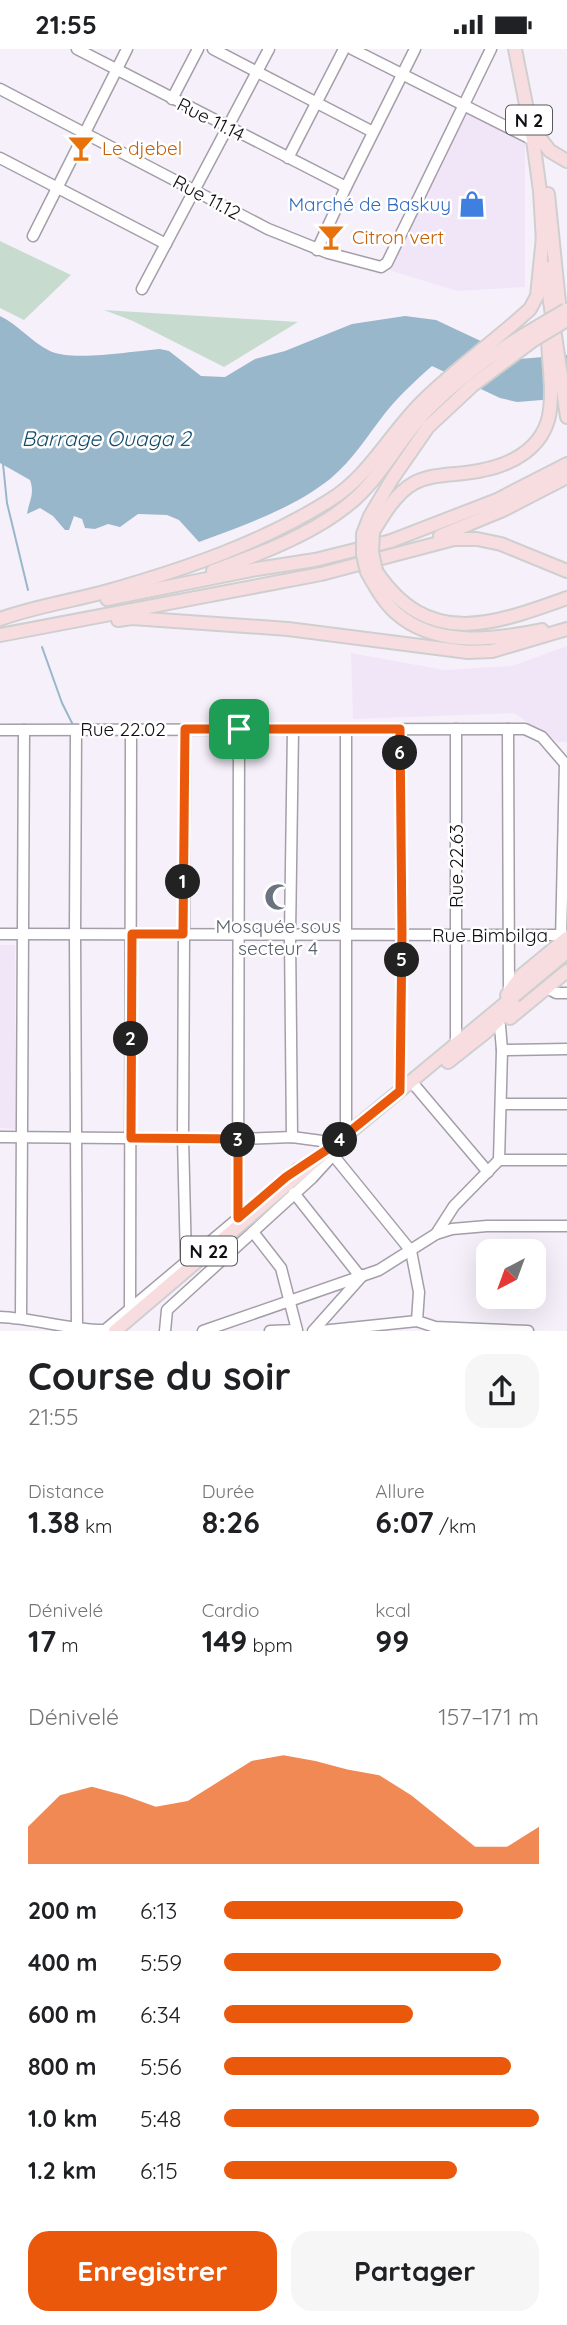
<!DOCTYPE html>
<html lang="fr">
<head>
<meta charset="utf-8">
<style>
  :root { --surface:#fff; --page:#f6f6f6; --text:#202124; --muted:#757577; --accent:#ea580c }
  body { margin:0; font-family:Quicksand,sans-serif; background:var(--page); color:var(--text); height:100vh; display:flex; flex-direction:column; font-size:26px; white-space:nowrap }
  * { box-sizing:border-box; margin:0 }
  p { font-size:23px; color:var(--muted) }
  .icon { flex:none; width:38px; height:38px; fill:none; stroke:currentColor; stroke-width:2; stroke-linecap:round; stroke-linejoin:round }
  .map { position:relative; height:1282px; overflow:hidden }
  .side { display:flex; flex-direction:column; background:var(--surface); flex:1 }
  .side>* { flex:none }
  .needle { width:46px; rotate:221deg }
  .fabs { position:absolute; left:476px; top:1190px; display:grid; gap:14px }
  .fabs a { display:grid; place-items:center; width:70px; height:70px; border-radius:14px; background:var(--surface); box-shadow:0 7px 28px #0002; font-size:35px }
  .pin { position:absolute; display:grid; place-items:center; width:60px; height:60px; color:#fff; margin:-30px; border-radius:14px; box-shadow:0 4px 10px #0006 }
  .km { position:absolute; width:35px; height:35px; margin:-18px; border-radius:50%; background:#222; color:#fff; font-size:19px; line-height:35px; text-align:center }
  .round { display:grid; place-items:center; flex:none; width:74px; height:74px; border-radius:21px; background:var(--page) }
  .head { display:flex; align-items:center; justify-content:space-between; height:119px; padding:0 28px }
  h1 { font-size:38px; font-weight:700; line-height:52px }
  .metrics { display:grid; grid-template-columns:repeat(3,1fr); gap:10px; height:119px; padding:7px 28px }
  .metrics div { display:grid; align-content:center }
  .metrics b { font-size:30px; font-weight:700 }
  .metrics small { font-size:19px; font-weight:400 }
  .metrics p { font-size:19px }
  .chart { height:196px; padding:14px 28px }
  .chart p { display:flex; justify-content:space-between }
  .chart svg { width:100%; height:126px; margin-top:7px; fill:var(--accent); opacity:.7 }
  .button { display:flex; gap:14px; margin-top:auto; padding:14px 28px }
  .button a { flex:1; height:80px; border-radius:21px; background:var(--accent); color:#fff; font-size:28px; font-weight:700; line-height:80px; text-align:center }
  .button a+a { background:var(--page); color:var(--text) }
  ul { padding:0 28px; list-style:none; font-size:23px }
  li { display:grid; grid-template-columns:112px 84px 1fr; align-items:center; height:52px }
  li i { height:18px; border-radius:9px; background:var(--accent) }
  .status { display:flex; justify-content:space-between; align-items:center; height:49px; padding:0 35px; background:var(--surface); direction:ltr }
  .status svg { height:19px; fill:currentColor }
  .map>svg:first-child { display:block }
</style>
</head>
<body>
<div class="status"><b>21:55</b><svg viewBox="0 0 49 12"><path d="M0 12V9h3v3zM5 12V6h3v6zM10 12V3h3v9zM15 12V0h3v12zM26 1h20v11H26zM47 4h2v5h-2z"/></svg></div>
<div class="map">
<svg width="567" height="1282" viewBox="0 0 567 1282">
  <rect width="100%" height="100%" fill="#f6f0fb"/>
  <g fill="#f1e6f8">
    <polygon points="466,60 525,90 525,238 457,242 386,220"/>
    <polygon points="567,597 567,693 558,693 514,664 353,670 351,604 445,621 512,617"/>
    <polygon points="0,896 15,896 16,1080 0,1079"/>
  </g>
  <g fill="#c7dccf">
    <polygon points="0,192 71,226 24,271 0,259"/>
    <polygon points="104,261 298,273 224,318 133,272"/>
  </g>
  <path fill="#99b7ca" d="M0,267c19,9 31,26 50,35 23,11 82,0 110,-2l9,2 32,25 24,1 30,-18 30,-8 67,-27 53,-8 31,4 83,39 48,-4v43l-50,4 -17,-4 -68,-32c-16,14 -33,30 -46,46 -19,24 -32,47 -56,67 -38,30 -86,46 -131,63l-20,-22 -12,-5 -29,-1 -18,13 -12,-3 -13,5 -10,-1 -3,-9 -8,-3 -5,14h-4l-12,-14 -13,-8 -13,6c2,-13 8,-20 3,-34l-30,-17z"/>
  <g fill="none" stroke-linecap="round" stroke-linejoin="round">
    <g stroke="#99b7ca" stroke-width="2">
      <polyline points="3,415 7,454 28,541"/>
      <polyline points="42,598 62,654 73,676"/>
    </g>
    <defs>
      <g id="minor">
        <polyline points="77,0 346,138"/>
        <polyline points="213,0 373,83"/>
        <polyline points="352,0 533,91"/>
        <polyline points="0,40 268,180 328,204 381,218 387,214 491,0"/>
        <polyline points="172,50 198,0"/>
        <polyline points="0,109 166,195"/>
        <polyline points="288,109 344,0"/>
        <polyline points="33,187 127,0"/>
        <polyline points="317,201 346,138 415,0"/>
        <polyline points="142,240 269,0"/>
        <polyline points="185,680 183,1089 186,1212"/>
        <polyline points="456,680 456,996"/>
        <polyline points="508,680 509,944"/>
        <polyline points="0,681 525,680 542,688 567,717"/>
        <polyline points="0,885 561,886"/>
        <polyline points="561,892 565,714"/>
        <polyline points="547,939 556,944 567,944"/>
        <polyline points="502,1001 567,1000"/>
        <polyline points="416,1038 488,1123"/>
        <polyline points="400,1042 402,886 400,680"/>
        <polyline points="501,1055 567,1055"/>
        <polyline points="346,1086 346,680"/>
        <polyline points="0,1088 238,1090 292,1088 322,1092 328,1100 323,1104"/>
        <polyline points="292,1088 290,886 293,680"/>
        <polyline points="499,1111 567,1111"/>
        <polyline points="294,1144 359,1226"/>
        <polyline points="238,1169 239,679"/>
        <polyline points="253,1183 281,1219 297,1281 270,1282"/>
        <polyline points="436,1185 454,1157 499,1111 502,1001 500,977"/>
        <polyline points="130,1260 131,680"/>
        <path d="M0,1268c33,1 75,14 105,13l193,-162"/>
        <polyline points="21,1268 24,681"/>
        <polyline points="73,1281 77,1279 75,885 76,681"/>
        <polyline points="165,1282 167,1261 312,1129 333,1106 411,1202 419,1243 417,1272 435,1278 528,1282"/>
        <polyline points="203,1282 379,1221 436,1185 452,1180 487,1177 567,1177"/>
        <polyline points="313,1282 363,1226"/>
        <polyline points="321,1282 417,1272"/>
      </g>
      <g id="major">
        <polyline points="515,0 533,91 540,142 543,193"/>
        <polyline points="539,88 550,102 567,112"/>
        <polyline points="548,145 561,273"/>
        <polyline points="545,218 567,368"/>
        <path d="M373,483c10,-17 23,-39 41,-49 22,-11 46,-7 69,-13 30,-6 59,-22 66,-54 5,-26 -1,-55 -1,-81"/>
        <polyline points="363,485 370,467 392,430 428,378 473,336 535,290"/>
        <polyline points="440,487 503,461 567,428"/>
        <path d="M213,522c47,-17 106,-39 143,-73 28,-26 45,-61 71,-88 32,-32 69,-59 107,-81"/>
        <path d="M376,522c52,78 116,54 191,27"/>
        <path d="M367,523c8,14 16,29 28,40 40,36 99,28 147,18"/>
        <polyline points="107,550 257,520 315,511 391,492 497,451 567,415"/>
        <path d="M0,570c36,-13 72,-18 108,-28 77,-22 154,-48 222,-91 39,-24 59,-65 91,-97 34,-34 73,-61 109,-94l7,-13 6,-59"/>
        <polyline points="118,571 132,569 288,580 468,603 492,602 567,580"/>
        <polyline points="0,586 321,525 454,490 477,490 501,495 567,522"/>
        <polyline points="507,946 521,927 567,889"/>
        <polyline points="510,969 567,922"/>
        <polyline points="448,1013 486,983 514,956"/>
        <polyline points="115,1282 303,1122 567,903"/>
      </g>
    </defs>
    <use href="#minor" stroke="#a59ea9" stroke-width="13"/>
    <use href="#major" stroke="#cfcfd0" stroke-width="16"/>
    <use href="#minor" stroke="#fff" stroke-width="10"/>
    <use href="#major" stroke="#f7dddf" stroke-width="12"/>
    <defs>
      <g id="major-bridge">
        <polyline points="534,280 566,261"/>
        <polyline points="535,290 567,271"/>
        <polyline points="373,483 372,503 376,522"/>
        <polyline points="363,485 363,506 367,523"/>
      </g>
    </defs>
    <use href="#major-bridge" stroke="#cfcfd0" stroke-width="16" stroke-linecap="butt"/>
    <use href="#major-bridge" stroke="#f7dddf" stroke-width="12"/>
  </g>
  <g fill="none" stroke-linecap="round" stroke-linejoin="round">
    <defs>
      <polygon id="route" points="185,680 400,680 402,886 400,1042 328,1100 286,1128 238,1169 238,1090 131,1089 132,885 183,885"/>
    </defs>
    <use href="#route" stroke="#fff" stroke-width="14"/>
    <use href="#route" stroke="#ea580c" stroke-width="9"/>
  </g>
  <defs>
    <symbol id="bar-bare" viewBox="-9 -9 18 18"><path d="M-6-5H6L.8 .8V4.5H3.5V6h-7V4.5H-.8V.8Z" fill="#e8710a" stroke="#fff" stroke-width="2.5" paint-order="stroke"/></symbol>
    <symbol id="shop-bare" viewBox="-9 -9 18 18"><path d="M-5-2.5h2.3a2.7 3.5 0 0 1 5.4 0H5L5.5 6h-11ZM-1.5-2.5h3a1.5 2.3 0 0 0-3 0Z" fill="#3f7fe0" stroke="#fff" stroke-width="2.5" paint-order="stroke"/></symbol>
    <symbol id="mosque-bare" viewBox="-9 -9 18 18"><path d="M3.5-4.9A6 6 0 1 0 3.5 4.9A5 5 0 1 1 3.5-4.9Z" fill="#6b7280" stroke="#fff" stroke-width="2.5" paint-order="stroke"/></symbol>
  </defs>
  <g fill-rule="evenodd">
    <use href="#bar-bare" x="62" y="80" width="38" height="38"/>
    <use href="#shop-bare" x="453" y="136" width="38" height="38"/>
    <use href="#bar-bare" x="312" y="169" width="38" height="38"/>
    <use href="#mosque-bare" x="259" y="829" width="38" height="38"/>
  </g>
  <g text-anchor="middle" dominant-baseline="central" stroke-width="5" stroke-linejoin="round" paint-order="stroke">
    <g fill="#fff" stroke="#58575a" stroke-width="2">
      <rect x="506" y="56.5" width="46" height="29" rx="5"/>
      <rect x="181" y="1187.5" width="56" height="29" rx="5"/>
    </g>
    <g font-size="18" font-weight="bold" fill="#110f13">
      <text x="529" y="71">N 2</text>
      <text x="209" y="1202">N 22</text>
    </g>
    <g font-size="19" fill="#110f13" stroke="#fff">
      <text transform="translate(211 70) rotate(27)">Rue 11.14</text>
      <text transform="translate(207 148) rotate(28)">Rue 11.12</text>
      <text x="123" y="680">Rue 22.02</text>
      <text transform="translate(456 817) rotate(-90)">Rue 22.63</text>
      <text x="490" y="886">Rue Bimbilga</text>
    </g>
    <g font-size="19" fill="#c56008" stroke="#fff" text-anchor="start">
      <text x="102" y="99">Le djebel</text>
      <text x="352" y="188">Citron vert</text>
    </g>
    <g font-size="19" fill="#366cbe" stroke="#fff" text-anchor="end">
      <text x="451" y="155">Marché de Baskuy</text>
    </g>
    <g font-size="19" fill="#5b616d" stroke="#fff">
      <text x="278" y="877">Mosquée sous<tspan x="278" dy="22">secteur 4</tspan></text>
    </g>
    <g font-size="21" font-style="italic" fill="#154c68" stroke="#fff">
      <text x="106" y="389">Barrage Ouaga 2</text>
    </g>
  </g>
</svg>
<div class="fabs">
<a><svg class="needle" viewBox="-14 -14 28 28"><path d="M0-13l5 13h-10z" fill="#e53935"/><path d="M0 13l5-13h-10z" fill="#757577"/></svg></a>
</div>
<div class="pin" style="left:239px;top:680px;background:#1e9e55"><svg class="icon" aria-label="arrive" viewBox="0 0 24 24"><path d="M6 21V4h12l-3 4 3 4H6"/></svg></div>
<b class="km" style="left:183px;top:833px">1</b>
<b class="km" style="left:131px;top:990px">2</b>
<b class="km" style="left:238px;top:1091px">3</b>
<b class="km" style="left:340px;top:1091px">4</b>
<b class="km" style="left:402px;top:911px">5</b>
<b class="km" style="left:400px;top:704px">6</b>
</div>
<section class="side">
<div class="head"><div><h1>Course du soir</h1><p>21:55</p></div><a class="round"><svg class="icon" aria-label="share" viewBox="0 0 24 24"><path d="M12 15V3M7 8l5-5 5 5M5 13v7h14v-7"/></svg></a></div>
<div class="metrics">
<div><p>Distance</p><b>1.38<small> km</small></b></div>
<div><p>Durée</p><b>8:26</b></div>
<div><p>Allure</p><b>6:07<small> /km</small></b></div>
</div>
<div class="metrics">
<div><p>Dénivelé</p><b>17<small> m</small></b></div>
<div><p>Cardio</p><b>149<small> bpm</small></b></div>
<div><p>kcal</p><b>99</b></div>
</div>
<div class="chart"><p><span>Dénivelé</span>157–171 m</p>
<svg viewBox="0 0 160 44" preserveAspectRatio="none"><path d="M0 44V31L10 20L20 17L30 20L40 24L50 22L60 15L70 8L80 6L90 8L100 11L110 13L120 20L130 29L140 38L150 38L160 31V44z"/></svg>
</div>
<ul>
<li><b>200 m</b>6:13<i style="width:76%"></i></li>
<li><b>400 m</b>5:59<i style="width:88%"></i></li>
<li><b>600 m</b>6:34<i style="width:60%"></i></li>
<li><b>800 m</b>5:56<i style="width:91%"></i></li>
<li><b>1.0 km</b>5:48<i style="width:100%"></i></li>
<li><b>1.2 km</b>6:15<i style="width:74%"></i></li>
</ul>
<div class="button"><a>Enregistrer</a><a>Partager</a></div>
</section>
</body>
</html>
